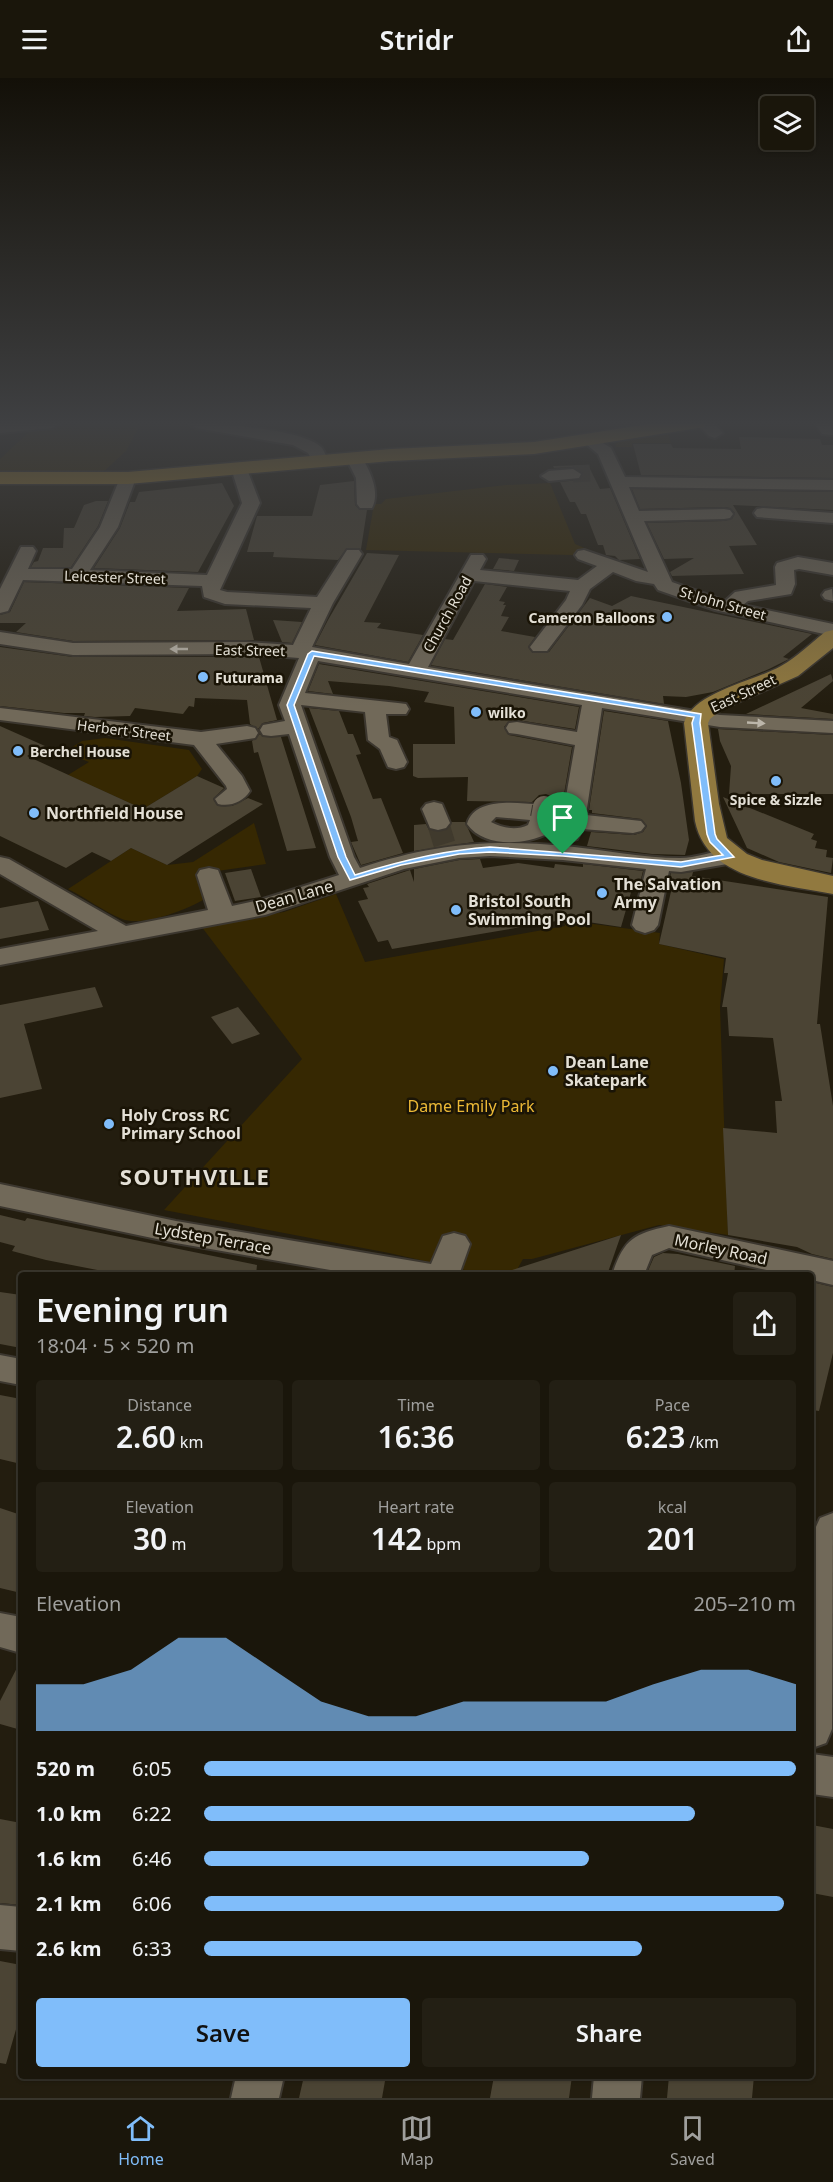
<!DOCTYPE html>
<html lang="en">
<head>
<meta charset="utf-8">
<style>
  :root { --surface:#1a160b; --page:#231f14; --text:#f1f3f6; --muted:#9f9f9d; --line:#38352c; --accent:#80bdfa }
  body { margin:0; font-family:"Noto Sans",sans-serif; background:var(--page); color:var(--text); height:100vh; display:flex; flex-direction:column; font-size:22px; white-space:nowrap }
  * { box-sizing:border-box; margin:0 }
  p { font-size:20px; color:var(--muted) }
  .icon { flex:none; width:33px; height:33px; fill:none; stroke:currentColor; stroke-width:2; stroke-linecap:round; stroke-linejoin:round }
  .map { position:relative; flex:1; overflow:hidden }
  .details { position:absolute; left:18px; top:1194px; width:796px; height:807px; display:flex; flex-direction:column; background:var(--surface); border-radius:6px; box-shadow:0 2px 4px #0004,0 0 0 2px var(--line) }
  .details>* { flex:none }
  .fabs { position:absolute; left:760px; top:18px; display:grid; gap:12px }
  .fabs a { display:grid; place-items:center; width:54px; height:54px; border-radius:6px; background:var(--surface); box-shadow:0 2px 4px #0004,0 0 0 2px var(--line); font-size:30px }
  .pin { position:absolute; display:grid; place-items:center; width:51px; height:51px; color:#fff; margin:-62px -26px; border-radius:50% 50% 50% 0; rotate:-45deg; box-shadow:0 0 6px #0007 }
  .pin .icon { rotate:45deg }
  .round { display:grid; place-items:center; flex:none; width:63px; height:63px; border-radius:6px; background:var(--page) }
  .headline { display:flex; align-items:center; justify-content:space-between; height:102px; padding:0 18px }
  h1 { font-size:33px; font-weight:600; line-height:45px }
  .stats { display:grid; grid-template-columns:repeat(3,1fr); gap:9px; height:102px; padding:6px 18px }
  .stats div { display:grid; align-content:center; border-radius:6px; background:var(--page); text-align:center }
  .stats b { font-size:30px; font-weight:600 }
  .stats small { font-size:16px; font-weight:400 }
  .stats p { font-size:16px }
  .chart { height:168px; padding:12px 18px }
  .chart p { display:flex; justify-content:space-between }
  .chart svg { width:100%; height:108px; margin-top:6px; fill:var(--accent); opacity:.7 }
  .action { display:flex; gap:12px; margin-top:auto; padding:12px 18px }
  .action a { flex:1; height:69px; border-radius:6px; background:var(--accent); color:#111; font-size:24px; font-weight:600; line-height:69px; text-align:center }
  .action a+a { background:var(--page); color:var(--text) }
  ul { padding:0 18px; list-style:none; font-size:20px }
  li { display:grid; grid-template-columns:96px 72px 1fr; align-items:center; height:45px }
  li i { height:15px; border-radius:8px; background:var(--accent) }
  header { display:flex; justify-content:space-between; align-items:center; height:78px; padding:0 18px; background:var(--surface); font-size:27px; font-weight:600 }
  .tabs { display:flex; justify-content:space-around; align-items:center; height:84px; border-top:2px solid var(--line); background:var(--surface); font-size:16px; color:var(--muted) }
  .tabs a { display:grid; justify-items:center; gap:3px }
  .tabs .on { color:var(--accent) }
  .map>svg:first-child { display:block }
</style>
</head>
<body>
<header><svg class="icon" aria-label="menu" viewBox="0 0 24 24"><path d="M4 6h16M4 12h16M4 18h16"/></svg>Stridr<svg class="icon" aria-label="share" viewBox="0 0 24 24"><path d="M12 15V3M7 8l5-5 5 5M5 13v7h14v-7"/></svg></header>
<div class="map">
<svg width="833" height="2020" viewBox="0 0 833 2020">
  <rect width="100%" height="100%" fill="#231d0f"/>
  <g fill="#362802">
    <polygon points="87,345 138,346 139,349 126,373 102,395 0,396 0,381 30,353"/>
    <polygon points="668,355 671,365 632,365 632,369 616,369 615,366 622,362"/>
    <polygon points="550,405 575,466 587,471 573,477 366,472 374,426 381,426 386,421 506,407"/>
    <polygon points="105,660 189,672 202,691 197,698 143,731 68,697 89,684 64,674 82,663"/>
    <path d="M254,745l12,41 -70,10 7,26c-17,10 -61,27 -81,19 -19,-8 -36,-21 -54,-30l63,-41 36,17 26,-3z"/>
    <polygon points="336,816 365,884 565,848 564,842 660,855 659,866 724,881 720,929 728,1157 659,1147 532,1181 523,1181 514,1197 487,1197 389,1175 164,1132 302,981 201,848 284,834"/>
  </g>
  <g fill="#4b4434">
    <polygon points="739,359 820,361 822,367 833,367 833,400 641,397 633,366 671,366 673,370 741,371"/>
    <polygon points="588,387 600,411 610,410 640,481 619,482 615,478 606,477 603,467 598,467 586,436 581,436 575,424 570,424 560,404 579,402 583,395 574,389 554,390 553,388"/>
    <polygon points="354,403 355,427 360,432 367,432 361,471 347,470 338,482 273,479 274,474 247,474 257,438 312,438 320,407"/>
    <polygon points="222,405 234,428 198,494 94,490 120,450 130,424 135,424 139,414"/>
    <polygon points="632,411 833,414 833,432 733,427 757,467 729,468 744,496 672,498 670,494 694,480 664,481 647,445 724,443 732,441 735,435 730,430 724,429 640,431"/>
    <polygon points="96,423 108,423 98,448 71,489 31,489 34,484 38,483 43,470 63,470 64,450 74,450 84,427"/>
    <polygon points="367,475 399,477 364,544 381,545 377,550 423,557 408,584 315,567 328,542"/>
    <polygon points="499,480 519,482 514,493 493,491"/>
    <polygon points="24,504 189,510 177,533 246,531 254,562 73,563 16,554 26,545 0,545 0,537 10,534"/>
    <polygon points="485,506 507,509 499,523 505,524 503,527 506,527 501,538 509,539 501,553 535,559 528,569 533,575 549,574 590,520 612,528 631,518 812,556 783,579 789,581 769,591 713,614 686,619 663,618 664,626 431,587 445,561 453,562"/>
    <polygon points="273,542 302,544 292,565 282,564"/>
    <polygon points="0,569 73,579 259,579 277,642 263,645 258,651 250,646 247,622 195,620 194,629 189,628 183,636 135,630 130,638 95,639 84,638 85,635 64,635 0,628"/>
    <polygon points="319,586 579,629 575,651 517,642 509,643 504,649 509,657 572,669 562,728 557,727 553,719 546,716 539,717 532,724 467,723 468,699 418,700 413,698 413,666 455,666 454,629 424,624 429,614 389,608 328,603 333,616 308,613"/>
    <polygon points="831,596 833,603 801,630 833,636 833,641 746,636"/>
    <polygon points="309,630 339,633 348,656 353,656 361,676 356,677 373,721 381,720 403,775 361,787 351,764 358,763 351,739"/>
    <polygon points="604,633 668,643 681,705 689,762 685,777 652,776 587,768 591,754 634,757 643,754 647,748 641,741 592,735 592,732 589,732"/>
    <polygon points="0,648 45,668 27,678 143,731 197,698 224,710 213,721 218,728 232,728 248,720 263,726 167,787 131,770 111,783 92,774 66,790 0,758"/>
    <polygon points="718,651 833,657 833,716 729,716 731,688 720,663"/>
    <polygon points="260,656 263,659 281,659 316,770 287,773 258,674 254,675 252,663"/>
    <polygon points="723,719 814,756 811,761 817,763 815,770 827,772 826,779 833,780 831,795 779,784 747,770"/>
    <polygon points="452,744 465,744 474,764 414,773 414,747 426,746 429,752 439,754 448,751"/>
    <polygon points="480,781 483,790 518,785 554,790 555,786 583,789 583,786 643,793 640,805 634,804 621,849 568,841 392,871 388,862 378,864 358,823 368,821 363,810 369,809 367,806 410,792 414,804 414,791 459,782"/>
    <polygon points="251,791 261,819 235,823 225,795"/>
    <polygon points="693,794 692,798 828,819 817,946 820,946 833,1028 833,1181 812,1176 797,1169 728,1157 723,1050 777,1055 775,1023 782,1023 773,960 729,958 727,929 722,929 728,895 724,895 726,880 659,866 672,809 668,808 671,795"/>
    <polygon points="38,823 49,852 0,861 0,830"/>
    <polygon points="95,909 103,929 24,946 42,1011 0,1020 0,927"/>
    <polygon points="238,929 260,956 232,966 211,939"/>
    <polygon points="0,1137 25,1143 27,1140 257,1187 256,1197 123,1197 46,1182 12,1173 15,1168 0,1164"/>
    <polygon points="621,1157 607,1197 510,1197 509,1193"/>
    <polygon points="663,1175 678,1176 735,1188 734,1197 656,1197 647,1195 654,1179"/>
    <polygon points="812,1204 833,1209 833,1275 819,1333 812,1332"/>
    <polygon points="0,1214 21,1217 21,1270 0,1266"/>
    <polygon points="0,1317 21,1321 21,1386 0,1381"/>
    <polygon points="0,1430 21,1437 21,1515 0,1510"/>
    <polygon points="21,1582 21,1652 0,1646 0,1623"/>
    <polygon points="0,1741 21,1745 21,1827 0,1825"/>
    <polygon points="812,1747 833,1751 833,1819 812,1815"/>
    <polygon points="0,1883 21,1887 21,1949 17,1948 6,1986 0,1985"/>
    <polygon points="304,1998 362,1998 385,2003 382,2020 299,2020"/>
    <polygon points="494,1998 572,1998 569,2020 490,2020"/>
    <polygon points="669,1998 754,1998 752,2020 667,2020"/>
  </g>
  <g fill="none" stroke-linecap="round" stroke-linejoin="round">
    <polyline stroke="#403a2d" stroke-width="17" stroke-dasharray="17 9" stroke-linecap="butt" points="573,396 592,395"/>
    <polyline stroke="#403a2d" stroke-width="22" stroke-dasharray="22 11" stroke-linecap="butt" points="438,745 445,768"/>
    <defs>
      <g id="minor">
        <polygon points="0,345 60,345 52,350 0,355"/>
        <path d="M188,345c27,0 118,6 134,25 3,4 4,9 6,13l-8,5 -6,-2 -6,-11 -15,-8 -97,-17z"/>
        <polygon points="696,345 714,345 723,355 715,360 709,358"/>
        <polygon points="815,345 831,345 833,357 822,356"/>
        <path d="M588,356l23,14 14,29 208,3v10l-204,-3 10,24 85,-2 6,1 3,4 -3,4 -6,1 -80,2 28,61 53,19 10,-9 41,-7 -1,-18 2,-4 21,-6 35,6v12l-34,-6 -5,1 1,14 -4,10 -43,7 -5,4 90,19v12l-118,-26 -57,-20 -4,-6 -18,-3 -23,-9 -23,17 -8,16 -35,46h-14l-3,-4 36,-47 4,-9 -96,-10 -46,86 292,48 113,6v12l-113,-6 -118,-19 -16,107 55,6 4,5 -4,5 -8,2 -51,-4 -5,10 -8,2 -8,-2 -4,-5 4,-12 -8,-1 -6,13c-23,11 -63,14 -80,-10 9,-33 71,-18 97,-16l11,-63 -58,-11 -8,-1 -3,-5 3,-5 8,-1 60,10 5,-27 -264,-44 -13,32 93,10 8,1 3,5 -3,5h-20l3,23 8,3 10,22 -3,5 -8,2 -8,-2 -8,-18 -12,-9 -3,-28 -64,-7 53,152 6,11c73,-24 129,-29 206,-22 38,4 77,12 114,12 20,0 39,-11 59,-6l3,5 -3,5 -58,10 -12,-1 -11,54 -4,5 -9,3 -9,-3 -4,-5 14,-56 -83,-9 -73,-4 -31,2 -55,11 -139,46 -265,50v-16l98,-18 -98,-57v-17l9,2 117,67 82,-16 -11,-35 3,-5 9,-2 9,2 14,36 28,-6 79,-25 -9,-18 -41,-123 -18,2 -8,-1 -3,-5 3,-5 22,-4 -6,-16 20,-47 -53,-4 -173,1 -73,-11v-12l73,11 173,-1 47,3 18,-37 -86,-4 -21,-7 -2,-11 -179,-6 -15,31 -8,2v-24l21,-42h12l3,4 -8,18h44l28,-42 20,-49 8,-5 8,5 -18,49 -28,43 117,5 35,-72 -11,-35 8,-5 6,1 15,39 -40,87 7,2 90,5 30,-47h12l3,4 -29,49 -21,44 97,17 62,-109h12l3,4 -6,11 98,10 19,-14 -19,-7 -3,-4 3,-4 6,-1 64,22 -50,-118 -18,-15zM496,739l34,3 -2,5c-12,6 -25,3 -37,-3z"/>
        <path d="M354,375l6,2c9,13 21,37 12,53h-12l-3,-4 -1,-26 -10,-20z"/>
        <polygon points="573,391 581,396 579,400 549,403 541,398 549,393"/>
        <polygon points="763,430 833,435 833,445 757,439 754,435 757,431"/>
        <polygon points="832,511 833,523 825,521 822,517 825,513"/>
        <path d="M0,630l201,24 46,-6 8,2 3,5 -3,5 -39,6 26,32 8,15c-7,11 -20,16 -32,13l-3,-5 12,-10 -1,-3 -32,-41 -194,-25z"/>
        <polygon points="434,724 442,726 450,745 446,750 438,752 430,750 422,731 426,726"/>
        <polygon points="0,1106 176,1143 431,1186 443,1158 454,1155 465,1158 470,1166 459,1197 359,1197 176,1165 0,1128"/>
        <path d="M669,1148l164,35v24l-21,-5v-5h-23l-120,-27 -17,7 -8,20h-32c12,-36 21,-41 57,-49z"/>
        <polygon points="0,1277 21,1281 21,1307 0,1303"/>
        <polygon points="833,1435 832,1651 826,1665 812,1670 812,1467 815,1451 820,1440"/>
        <polygon points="0,1535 21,1539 21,1575 0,1569"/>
        <polygon points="812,1676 833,1679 833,1719 812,1716"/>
        <polygon points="0,1827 21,1829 21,1873 0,1871"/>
        <polygon points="236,1998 284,1998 279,2020 231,2020"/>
        <polygon points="594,1998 642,1998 640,2020 592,2020"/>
      </g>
      <path id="major" d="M833,552v18l-35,28 -77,34 -11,9 -2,4 11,81 8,34 20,16 15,6 71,16v18c-49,-10 -126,-13 -138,-73l-11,-98c9,-31 71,-42 97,-57 16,-9 30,-23 44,-34z"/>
      <polygon id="highway" points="655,345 707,345 704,349 698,350 534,376 391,383 128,406 0,406 0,394 128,394 391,371 534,364"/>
    </defs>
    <use href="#minor" stroke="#3c372f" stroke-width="4"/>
    <use href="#major" stroke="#3c372f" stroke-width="3"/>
    <use href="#highway" stroke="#3c372f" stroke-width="3"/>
    <use href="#minor" fill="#716959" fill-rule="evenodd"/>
    <use href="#major" fill="#91793f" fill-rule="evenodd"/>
    <use href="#highway" fill="#a7842d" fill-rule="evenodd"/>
    <defs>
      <polyline id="minor-bridge" points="542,740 544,729"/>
    </defs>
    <use href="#minor-bridge" stroke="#3c372f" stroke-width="24" stroke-linecap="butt"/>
    <use href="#minor-bridge" stroke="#716959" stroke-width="22"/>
  </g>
  <defs><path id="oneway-solid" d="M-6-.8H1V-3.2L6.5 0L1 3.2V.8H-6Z" transform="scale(1.5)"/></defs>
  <g fill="#bcb6aa">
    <use href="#oneway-solid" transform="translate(179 571) rotate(-180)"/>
    <use href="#oneway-solid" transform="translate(756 645) rotate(3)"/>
  </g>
  <linearGradient id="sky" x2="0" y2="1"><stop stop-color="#131008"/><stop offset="0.55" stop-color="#3f4042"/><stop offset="1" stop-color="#3f4042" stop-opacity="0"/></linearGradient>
  <rect width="833" height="628" fill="url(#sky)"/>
  <path fill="#80bdfa" stroke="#fff" stroke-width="1.5" fill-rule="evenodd" d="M312,573l389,63 -1,9 15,111 2,5 17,18 -53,10 -118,-11 -73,-4 -31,2 -58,11 -51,15 -12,-23 -51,-152 21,-51zM314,578l380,61 -2,6 15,111 3,8 13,13 -42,7 -191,-15c-46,3 -90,14 -135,28l-9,-18 -52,-152z"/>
  <g fill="#80bdfa" stroke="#1a1406" stroke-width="2">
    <circle cx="667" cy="539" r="6"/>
    <circle cx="203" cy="599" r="6"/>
    <circle cx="476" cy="634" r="6"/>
    <circle cx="18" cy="673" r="6"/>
    <circle cx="776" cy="703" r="6"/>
    <circle cx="34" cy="735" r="6"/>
    <circle cx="602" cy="815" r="6"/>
    <circle cx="456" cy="832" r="6"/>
    <circle cx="553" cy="993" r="6"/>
    <circle cx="109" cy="1046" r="6"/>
  </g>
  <g text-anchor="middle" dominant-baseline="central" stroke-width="5" stroke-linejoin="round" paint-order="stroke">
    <g font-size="14" fill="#e4e0d6" stroke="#1a1406">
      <text transform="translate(115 499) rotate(2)">Leicester Street</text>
      <text transform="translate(723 525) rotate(16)">St John Street</text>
      <text transform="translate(447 536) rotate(-61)">Church Road</text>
      <text transform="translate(250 572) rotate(1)">East Street</text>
      <text transform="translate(743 615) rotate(-25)">East Street</text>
      <text transform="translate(124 652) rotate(7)">Herbert Street</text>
    </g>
    <g font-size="14" font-weight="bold" fill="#e4e0d6" stroke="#1a1406" text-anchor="start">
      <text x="655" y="539" text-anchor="end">Cameron Balloons</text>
      <text x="215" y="599">Futurama</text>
      <text x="488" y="634">wilko</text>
      <text x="30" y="673">Berchel House</text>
      <text x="776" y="721" text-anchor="middle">Spice &amp; Sizzle</text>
    </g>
    <g font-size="16" font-weight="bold" fill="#e4e0d6" stroke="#1a1406" text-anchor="start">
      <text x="46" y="735">Northfield House</text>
      <text x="614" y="806">The Salvation<tspan x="614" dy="18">Army</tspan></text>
      <text x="468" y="823">Bristol South<tspan x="468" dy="18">Swimming Pool</tspan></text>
      <text x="565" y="984">Dean Lane<tspan x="565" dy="18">Skatepark</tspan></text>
      <text x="121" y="1037">Holy Cross RC<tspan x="121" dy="18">Primary School</tspan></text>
    </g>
    <g font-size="16" fill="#e4e0d6" stroke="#1a1406">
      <text transform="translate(294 818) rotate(-16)">Dean Lane</text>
      <text transform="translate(213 1160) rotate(10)">Lydstep Terrace</text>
      <text transform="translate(721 1171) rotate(12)">Morley Road</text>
    </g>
    <g font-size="16" fill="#ecb936" stroke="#1a1406">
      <text x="471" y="1028">Dame Emily Park</text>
    </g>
    <g font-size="22" font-weight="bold" letter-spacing="1.5" fill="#e4e0d6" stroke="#1a1406">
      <text x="195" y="1098">SOUTHVILLE</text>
    </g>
  </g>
</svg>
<div class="fabs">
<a><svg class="icon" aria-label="layers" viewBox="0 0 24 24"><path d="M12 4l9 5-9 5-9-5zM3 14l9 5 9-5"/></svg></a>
</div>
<div class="pin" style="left:563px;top:776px;background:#1e9e55"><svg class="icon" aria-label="arrive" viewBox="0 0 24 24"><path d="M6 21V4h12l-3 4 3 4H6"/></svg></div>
<section class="details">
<div class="headline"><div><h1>Evening run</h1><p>18:04 · 5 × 520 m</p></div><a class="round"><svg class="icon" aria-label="share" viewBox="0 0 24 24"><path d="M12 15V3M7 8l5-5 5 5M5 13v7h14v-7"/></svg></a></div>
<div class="stats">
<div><p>Distance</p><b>2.60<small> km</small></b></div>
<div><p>Time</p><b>16:36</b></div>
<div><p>Pace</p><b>6:23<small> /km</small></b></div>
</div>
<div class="stats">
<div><p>Elevation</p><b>30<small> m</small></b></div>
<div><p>Heart rate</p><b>142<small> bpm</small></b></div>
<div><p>kcal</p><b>201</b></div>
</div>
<div class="chart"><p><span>Elevation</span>205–210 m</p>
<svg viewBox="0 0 160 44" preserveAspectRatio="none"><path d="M0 44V25L10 25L20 19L30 6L40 6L50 19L60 32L70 38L80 38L90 32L100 32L110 32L120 32L130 25L140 19L150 19L160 25V44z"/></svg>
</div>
<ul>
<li><b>520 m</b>6:05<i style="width:100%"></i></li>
<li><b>1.0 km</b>6:22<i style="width:83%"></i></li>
<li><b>1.6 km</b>6:46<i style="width:65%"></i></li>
<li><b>2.1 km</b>6:06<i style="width:98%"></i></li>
<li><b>2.6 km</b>6:33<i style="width:74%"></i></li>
</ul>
<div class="action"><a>Save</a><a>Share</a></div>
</section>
</div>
<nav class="tabs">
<a class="on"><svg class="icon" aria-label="home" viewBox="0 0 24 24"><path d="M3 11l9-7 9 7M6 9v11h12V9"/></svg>Home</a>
<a><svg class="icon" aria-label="map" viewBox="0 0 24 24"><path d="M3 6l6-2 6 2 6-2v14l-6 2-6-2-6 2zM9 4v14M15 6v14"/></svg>Map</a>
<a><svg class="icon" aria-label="saved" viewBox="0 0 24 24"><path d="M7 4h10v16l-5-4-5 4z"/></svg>Saved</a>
</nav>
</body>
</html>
